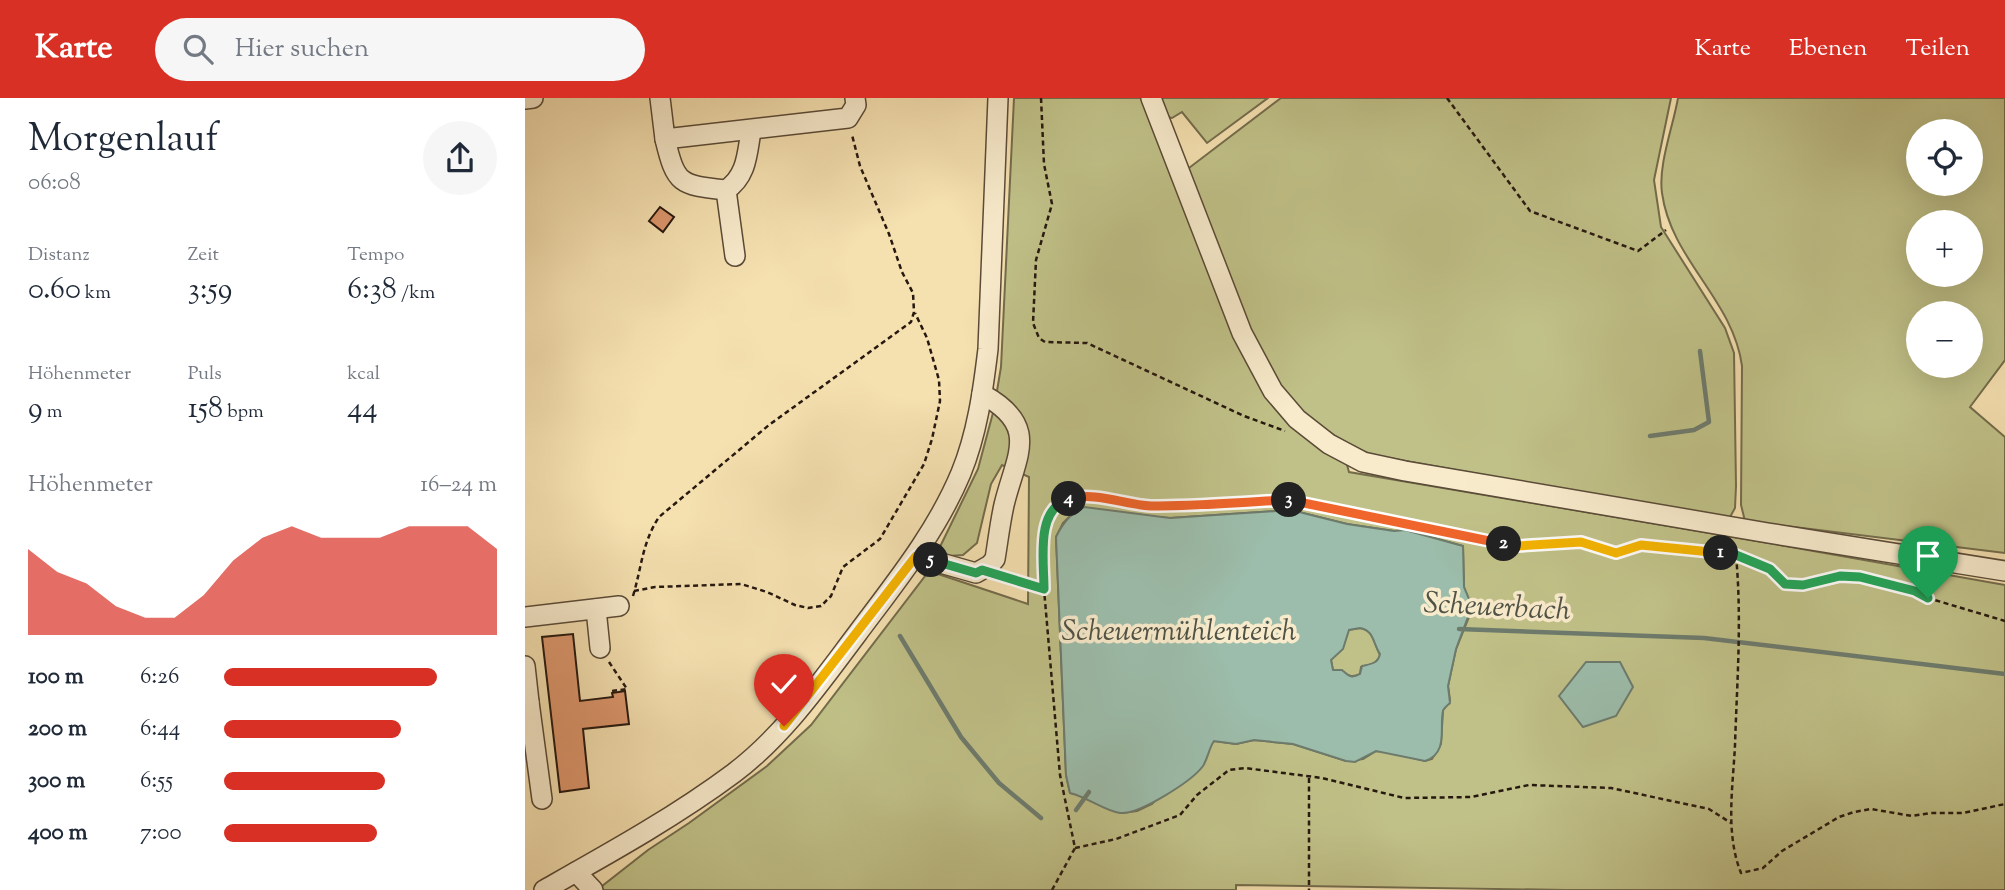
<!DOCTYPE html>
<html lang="de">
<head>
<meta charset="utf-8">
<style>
  :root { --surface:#fff; --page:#f6f6f7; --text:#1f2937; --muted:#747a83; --accent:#d93025 }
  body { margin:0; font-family:"Sorts Mill Goudy",serif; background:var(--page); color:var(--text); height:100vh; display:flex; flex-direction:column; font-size:26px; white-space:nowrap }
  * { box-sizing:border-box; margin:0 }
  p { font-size:23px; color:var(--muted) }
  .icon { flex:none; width:38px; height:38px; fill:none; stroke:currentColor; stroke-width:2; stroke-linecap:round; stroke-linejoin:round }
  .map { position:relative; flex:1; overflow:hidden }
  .side { display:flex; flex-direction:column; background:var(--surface); width:525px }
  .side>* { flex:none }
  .buttons { position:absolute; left:1381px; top:21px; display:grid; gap:14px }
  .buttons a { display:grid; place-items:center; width:77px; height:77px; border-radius:50%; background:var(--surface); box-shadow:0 7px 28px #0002; font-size:35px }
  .pin { position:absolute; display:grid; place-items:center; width:60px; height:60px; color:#fff; margin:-72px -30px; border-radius:50% 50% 50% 0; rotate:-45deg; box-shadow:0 0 7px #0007 }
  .pin .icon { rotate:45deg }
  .km { position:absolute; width:35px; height:35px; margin:-18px; border-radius:50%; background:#222; color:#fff; font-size:19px; line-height:35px; text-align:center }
  .round { display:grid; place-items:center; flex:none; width:74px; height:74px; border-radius:37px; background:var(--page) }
  .summary { display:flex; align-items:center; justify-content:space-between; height:119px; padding:0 28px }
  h1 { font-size:38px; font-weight:600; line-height:52px }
  .stats { display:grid; grid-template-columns:repeat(3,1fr); gap:10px; height:119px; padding:7px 28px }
  .stats div { display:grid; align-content:center }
  .stats b { font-size:30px; font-weight:600 }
  .stats small { font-size:19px; font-weight:400 }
  .stats p { font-size:19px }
  .chart { height:196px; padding:14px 28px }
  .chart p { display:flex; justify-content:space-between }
  .chart svg { width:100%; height:126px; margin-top:7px; fill:var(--accent); opacity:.7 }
  ul { padding:0 28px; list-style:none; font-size:23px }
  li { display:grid; grid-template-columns:112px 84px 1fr; align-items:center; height:52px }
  li i { height:18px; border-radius:9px; background:var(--accent) }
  header { display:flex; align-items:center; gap:42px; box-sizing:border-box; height:98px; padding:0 35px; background:var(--accent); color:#fff }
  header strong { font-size:33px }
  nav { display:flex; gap:38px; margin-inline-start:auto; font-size:24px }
  .search { width:490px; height:63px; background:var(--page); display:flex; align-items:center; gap:18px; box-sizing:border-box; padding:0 24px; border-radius:38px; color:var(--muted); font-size:26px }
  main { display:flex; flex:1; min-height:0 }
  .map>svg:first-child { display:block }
</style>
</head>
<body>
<header>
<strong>Karte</strong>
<div class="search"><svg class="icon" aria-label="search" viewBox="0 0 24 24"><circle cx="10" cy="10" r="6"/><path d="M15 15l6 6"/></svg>Hier suchen</div>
<nav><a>Karte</a><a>Ebenen</a><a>Teilen</a></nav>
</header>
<main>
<section class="side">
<div class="summary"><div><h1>Morgenlauf</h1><p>06:08</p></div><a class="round"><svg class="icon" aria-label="share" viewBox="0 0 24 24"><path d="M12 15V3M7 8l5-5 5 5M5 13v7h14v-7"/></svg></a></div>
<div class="stats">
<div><p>Distanz</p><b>0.60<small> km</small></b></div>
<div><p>Zeit</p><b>3:59</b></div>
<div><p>Tempo</p><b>6:38<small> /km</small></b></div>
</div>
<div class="stats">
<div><p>Höhenmeter</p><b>9<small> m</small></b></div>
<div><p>Puls</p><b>158<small> bpm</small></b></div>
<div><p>kcal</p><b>44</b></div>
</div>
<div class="chart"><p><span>Höhenmeter</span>16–24 m</p>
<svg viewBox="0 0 160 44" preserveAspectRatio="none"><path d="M0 44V14L10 22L20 26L30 34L40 38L50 38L60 30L70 18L80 10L90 6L100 10L110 10L120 10L130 6L140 6L150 6L160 14V44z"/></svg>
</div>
<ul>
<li><b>100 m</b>6:26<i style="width:78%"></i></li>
<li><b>200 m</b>6:44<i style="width:65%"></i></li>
<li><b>300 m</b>6:55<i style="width:59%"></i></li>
<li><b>400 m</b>7:00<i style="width:56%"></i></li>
</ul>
</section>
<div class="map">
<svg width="1480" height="792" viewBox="0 0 1480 792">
  <rect width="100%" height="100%" fill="#f5e0b0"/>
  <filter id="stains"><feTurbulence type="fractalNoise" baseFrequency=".00286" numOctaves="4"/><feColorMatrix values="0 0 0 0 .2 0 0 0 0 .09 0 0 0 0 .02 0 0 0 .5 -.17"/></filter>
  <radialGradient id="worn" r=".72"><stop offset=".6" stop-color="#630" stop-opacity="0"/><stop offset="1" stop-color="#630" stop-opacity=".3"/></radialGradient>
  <g fill="#c0c188" stroke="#736c4c" stroke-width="2" fill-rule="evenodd">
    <path d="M489,0h129l93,242 110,121 3,11 414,70 242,43v305h-439l-330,-5v5h-639l51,-40 41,-27 78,-57 44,-41 118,-154 99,33 1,-127 -27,-12 -11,19 -14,59 -14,12 -28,2 43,-88 16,-60 7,-42zM766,412l56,14 47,7 11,-1 58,16 1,41 5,30 -13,32 -8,37 2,14 -7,10 -2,34 -9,15 -7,2 -36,-9 -13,-1 -13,8 -17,2 -53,-17 -39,-4 -18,4 -22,-3 -62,63 -15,7 -15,2 -37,-16 -15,-4 -4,-18 -10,-238 7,-14 11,-11 96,6z"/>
    <polygon points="631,0 743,0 682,45 657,14 647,20 638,18"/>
    <path d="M756,0h390l-17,82 7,47 64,101 9,25 2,133 -1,22 -6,11 -357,-64c-29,-13 -57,-29 -80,-52 -29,-32 -43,-74 -59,-113 -16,-40 -32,-79 -48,-119z"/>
    <path d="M1153,0h327v262l-35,47 35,30v116l-260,-32 -4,-16 1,-139c-9,-67 -71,-106 -80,-173 -4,-28 11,-66 16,-95zM1393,33h53v53h-53zM1393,124h53v53h-53zM1393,215h53v53h-53z"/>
    <path d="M835,530c14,2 14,16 20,27 -2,9 -11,10 -19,12l-1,7c-10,5 -13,0 -22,-4l-5,1 -2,-11 14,-20 3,-10z"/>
  </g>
  <g fill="#9cbdab" stroke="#6d7b6d" stroke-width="2" fill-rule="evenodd">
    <path d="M559,409l86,11 121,-8 56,14 47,7 11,-1 58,16 1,41 8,19 -16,43 -8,37 2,17c-2,2 -7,6 -7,8 -4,16 6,42 -18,50l-49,-10 -21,11 -9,-1 -53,-17 -39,-4 -18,4 -22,-3c-5,7 -6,17 -11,25 -11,15 -64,49 -83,47 -15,-2 -33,-16 -50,-20l-4,-18 -10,-238c7,-14 14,-23 28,-30zM835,530c14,2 13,16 20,26 -2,10 -10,10 -18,12l-2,8c-9,5 -11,2 -18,-4h-9l-2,-10 12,-11 6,-19z"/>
    <polygon points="1061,564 1095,564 1108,589 1091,618 1058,629 1034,598"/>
  </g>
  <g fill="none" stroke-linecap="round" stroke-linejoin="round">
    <g stroke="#6d7b6d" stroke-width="4.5">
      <polyline points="1125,338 1169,332 1184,324 1175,253"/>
      <polyline points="934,531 1179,540 1480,576"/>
      <polyline points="375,538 436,639 474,685 516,720"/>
      <polyline points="551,712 564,694"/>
    </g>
  </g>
  <g fill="#dc966c" stroke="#26180f" stroke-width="2">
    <polygon points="135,109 149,119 138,134 124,123"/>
    <polygon points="48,536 55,603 88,599 87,595 100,593 104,626 58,631 64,690 35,694 17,539"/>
  </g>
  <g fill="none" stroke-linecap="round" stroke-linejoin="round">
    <defs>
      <g id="minor">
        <polyline points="135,0 140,41 323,20 331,7 330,0"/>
        <polyline points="626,0 717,235 748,293 772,321 804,346 838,364 880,373 1243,435 1480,473"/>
        <polyline points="0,1 8,0"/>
        <path d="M140,41c11,46 15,46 61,51 21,-14 21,-36 25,-59"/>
        <polyline points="201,92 210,158"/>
        <path d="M391,458l60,17 14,-8 5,-6c3,-18 5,-36 9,-54 12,-50 37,-79 -22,-111"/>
        <polyline points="71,511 75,550"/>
        <polyline points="0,519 94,508"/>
        <polyline points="0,568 4,604 0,604"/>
        <polyline points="4,604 17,701"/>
        <polyline points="51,774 68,792"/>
        <path d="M19,792c64,-36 131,-73 190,-117 50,-38 86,-90 123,-139 38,-51 79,-101 104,-161 16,-39 22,-82 27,-124l10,-251"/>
      </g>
    </defs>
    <use href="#minor" stroke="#5a4a37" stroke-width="22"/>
    <g stroke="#26180f" stroke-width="2.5" stroke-dasharray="5 3.5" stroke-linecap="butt">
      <polyline points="516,0 519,66 527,106 511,162 508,225 514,240 520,244 562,245 719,318 760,333"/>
      <polyline points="922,0 1005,113 1113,153 1141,132"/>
      <path d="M1211,458c6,62 1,126 -1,189 -2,42 -10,88 6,128l22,-5 19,-17 57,-34 15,-5 17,-3 41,7 19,-3h32l42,-9"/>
      <polyline points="478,479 519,491"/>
      <polyline points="109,493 130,489 216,486 242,494 270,507 283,510 296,508 306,498 318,469 355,441 399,366 407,341 415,303 414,282 402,240 390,215"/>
      <path d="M108,498c9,-30 9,-53 26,-79l110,-92 142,-103 3,-10 -1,-19 -11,-21 -13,-38 -29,-68 -8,-31"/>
      <polyline points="84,564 102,591 87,593"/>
      <polyline points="784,680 784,792"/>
      <polyline points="550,750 591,741 655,717 672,697 704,672 720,670 797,680 879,700 946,699 1004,687 1086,690 1184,711 1206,725"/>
      <polyline points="527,792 550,750 535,677 519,491 521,422 534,404 550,399 582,401 623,408 766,402 991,448 1056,444 1091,455 1116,447 1187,452 1211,458 1245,471 1260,486 1278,487 1315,478 1335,479 1390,493 1403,500 1480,523"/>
    </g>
    <use href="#minor" stroke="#f8ebcc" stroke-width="19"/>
  </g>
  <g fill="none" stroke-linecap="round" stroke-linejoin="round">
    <defs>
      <polyline id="split-1" points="1196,455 1211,457 1245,471 1260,486 1278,487 1315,478 1335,479 1390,493 1403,500"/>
      <polyline id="split-2" points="979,446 992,448 1056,444 1091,455 1116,447 1196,455"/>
      <polyline id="split-3" points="764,402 979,446"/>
      <path id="split-4" d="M544,401c26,-8 56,6 82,7 46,0 92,-4 138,-6"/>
      <path id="split-5" d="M406,462l45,13 6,-3 62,19c0,-29 -9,-80 25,-90"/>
      <polyline id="split-6" points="259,628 391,458 406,462"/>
    </defs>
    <use href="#split-1" stroke="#fff" stroke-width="14"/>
    <use href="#split-2" stroke="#fff" stroke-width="14"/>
    <use href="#split-3" stroke="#fff" stroke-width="14"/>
    <use href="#split-4" stroke="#fff" stroke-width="14"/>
    <use href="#split-5" stroke="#fff" stroke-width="14"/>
    <use href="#split-6" stroke="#fff" stroke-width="14"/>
    <use href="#split-1" stroke="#22a559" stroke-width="9"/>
    <use href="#split-2" stroke="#f5b400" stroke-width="9"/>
    <use href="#split-3" stroke="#f0652b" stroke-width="9"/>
    <use href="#split-4" stroke="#f0652b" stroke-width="9"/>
    <use href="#split-5" stroke="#22a559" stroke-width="9"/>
    <use href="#split-6" stroke="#f5b400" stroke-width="9"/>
  </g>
  <g text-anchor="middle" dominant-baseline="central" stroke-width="7" stroke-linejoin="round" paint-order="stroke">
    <g font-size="30" font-style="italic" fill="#4f5246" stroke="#f8ebcc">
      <text transform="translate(972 510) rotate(3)">Scheuerbach</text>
      <text x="654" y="534">Scheuermühlenteich</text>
    </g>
  </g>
  <rect width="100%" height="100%" filter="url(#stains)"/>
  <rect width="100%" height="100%" fill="url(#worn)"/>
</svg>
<div class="buttons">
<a><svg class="icon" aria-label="locate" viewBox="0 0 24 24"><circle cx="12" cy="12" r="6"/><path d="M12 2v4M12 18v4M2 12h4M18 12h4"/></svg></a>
<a>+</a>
<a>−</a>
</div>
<div class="pin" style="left:1403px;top:500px;background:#1e9e55"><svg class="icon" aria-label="arrive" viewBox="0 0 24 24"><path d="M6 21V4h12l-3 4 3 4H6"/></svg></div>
<div class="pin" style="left:259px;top:628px;background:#d93025"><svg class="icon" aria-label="check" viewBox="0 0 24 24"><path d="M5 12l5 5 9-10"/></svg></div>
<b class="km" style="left:1196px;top:455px">1</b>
<b class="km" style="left:979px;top:446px">2</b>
<b class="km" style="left:764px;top:402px">3</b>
<b class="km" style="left:544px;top:401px">4</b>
<b class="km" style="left:406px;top:462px">5</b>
</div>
</main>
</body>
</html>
